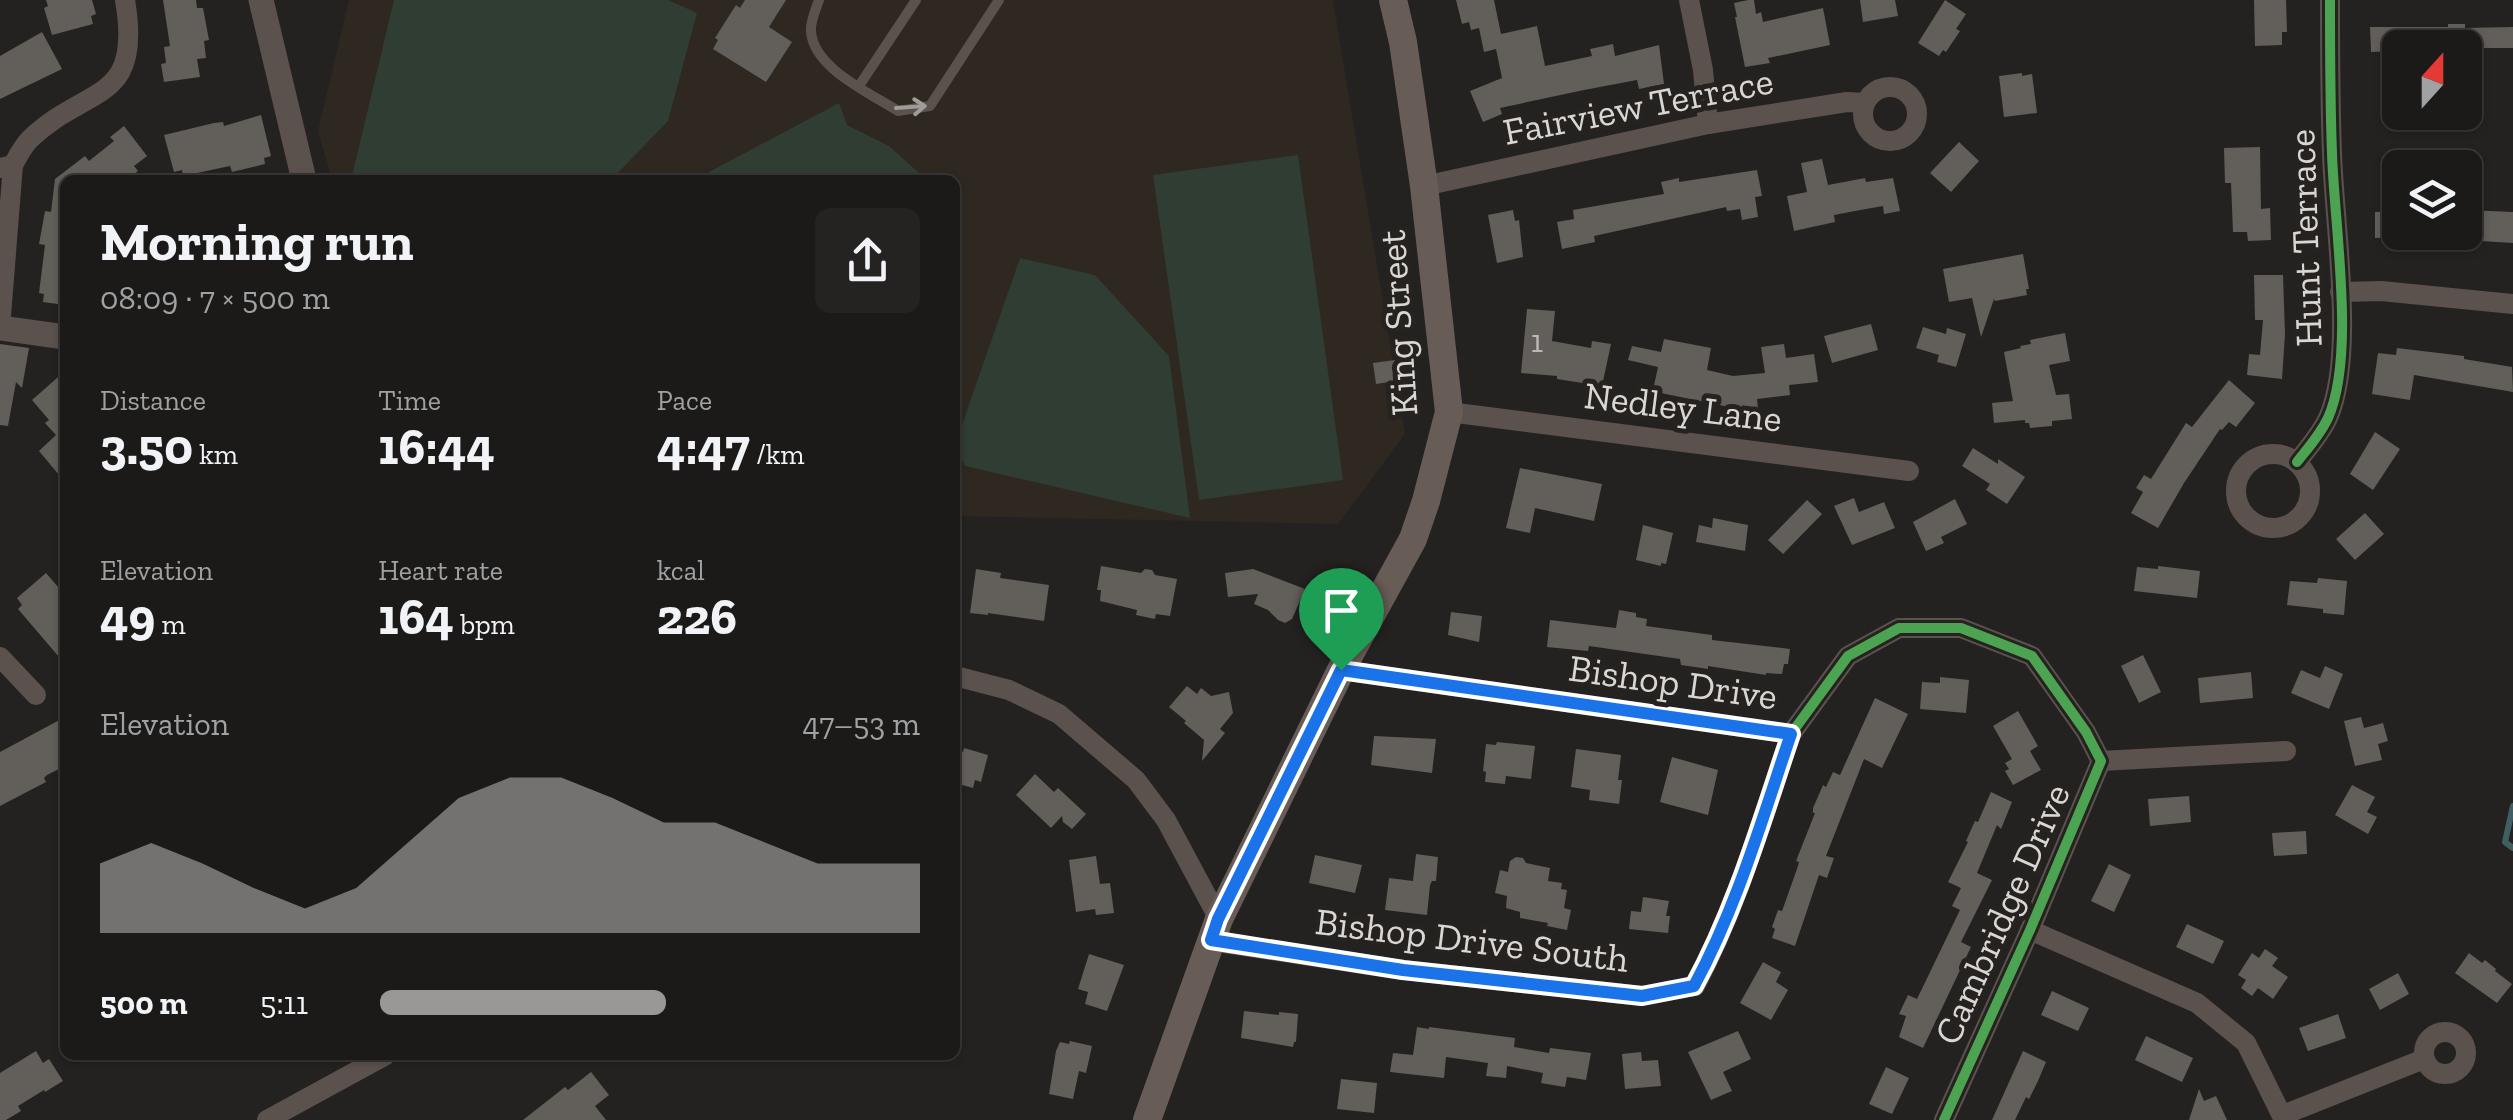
<!DOCTYPE html>
<html lang="en">
<head>
<meta charset="utf-8">
<style>
  :root { --surface:#1b1a18; --page:#242321; --text:#f1f3f6; --muted:#a0a1a2; --line:#393837; --accent:#9a9896 }
  body { margin:0; font-family:"Zilla Slab",serif; background:var(--page); color:var(--text); height:100vh; display:flex; flex-direction:column; font-size:38px; white-space:nowrap }
  * { box-sizing:border-box; margin:0 }
  p { font-size:32px; color:var(--muted) }
  .icon { flex:none; width:55px; height:55px; fill:none; stroke:currentColor; stroke-width:2; stroke-linecap:round; stroke-linejoin:round }
  .map { position:relative; flex:1; overflow:hidden }
  .side { position:absolute; left:60px; top:175px; width:900px; height:885px; display:flex; flex-direction:column; background:var(--surface); border-radius:15px; box-shadow:0 2px 8px #0004,0 0 0 2px var(--line) }
  .side>* { flex:none }
  .needle { width:65px; rotate:21deg }
  .tools { position:absolute; left:2382px; top:30px; display:grid; gap:20px }
  .tools a { display:grid; place-items:center; width:100px; height:100px; border-radius:15px; background:var(--surface); box-shadow:0 2px 8px #0004,0 0 0 2px var(--line); font-size:50px }
  .pin { position:absolute; display:grid; place-items:center; width:85px; height:85px; color:#fff; margin:-102px -42px; border-radius:50% 50% 50% 0; rotate:-45deg; box-shadow:0 0 10px #0007 }
  .pin .icon { rotate:45deg }
  .round { display:grid; place-items:center; flex:none; width:105px; height:105px; border-radius:15px; background:var(--page) }
  .headline { display:flex; align-items:center; justify-content:space-between; height:170px; padding:0 40px }
  h1 { font-size:55px; font-weight:700; line-height:75px }
  .stats { display:grid; grid-template-columns:repeat(3,1fr); gap:15px; height:170px; padding:10px 40px }
  .stats div { display:grid; align-content:center }
  .stats b { font-size:50px; font-weight:700 }
  .stats small { font-size:28px; font-weight:400 }
  .stats p { font-size:28px }
  .chart { height:280px; padding:20px 40px }
  .chart p { display:flex; justify-content:space-between }
  .chart svg { width:100%; height:180px; margin-top:10px; fill:var(--accent); opacity:.7 }
  ul { padding:0 40px; list-style:none; font-size:32px }
  li { display:grid; grid-template-columns:160px 120px 1fr; align-items:center; height:75px }
  li i { height:25px; border-radius:12px; background:var(--accent) }
  .map>svg:first-child { display:block }
</style>
</head>
<body>
<div class="map">
<svg width="2513" height="1120" viewBox="0 0 2513 1120">
  <rect width="100%" height="100%" fill="#242220"/>
  <polygon fill="#2e2821" points="349,0 1333,0 1405,434 1338,524 955,516 955,180 332,180 318,131"/>
  <g fill="#2f3d33">
    <polygon points="394,0 668,0 697,13 668,121 611,180 351,180"/>
    <polygon points="839,103 847,125 889,146 927,180 694,180"/>
    <polygon points="1298,155 1343,480 1199,500 1153,175"/>
    <polygon points="1020,258 1095,275 1169,356 1190,518 965,466 955,445"/>
  </g>
  <g fill="none" stroke-linecap="round" stroke-linejoin="round">
    <polyline stroke="#3f5f62" stroke-width="6" points="2513,806 2505,842 2513,848"/>
  </g>
  <g fill="#625e59">
    <polygon points="46,0 92,0 96,14 91,16 93,24 52,35 44,8 48,6"/>
    <polygon points="163,0 196,0 197,8 203,8 209,40 204,41 206,58 197,59 200,77 164,82 161,64 166,63 164,47 170,46"/>
    <polygon points="745,0 786,0 769,27 792,42 766,82 713,49 718,40 715,38 736,5 740,8"/>
    <polygon points="1456,0 1494,0 1501,34 1537,26 1545,66 1592,56 1590,49 1613,44 1615,56 1659,45 1664,84 1639,89 1637,80 1584,90 1500,108 1502,114 1483,122 1470,91 1502,78 1496,49 1484,52 1479,28 1471,30 1469,22 1462,24"/>
    <polygon points="1748,0 1754,0 1756,14 1761,12 1763,22 1823,8 1830,45 1768,58 1770,63 1745,67 1735,17 1737,17 1734,3"/>
    <polygon points="1860,0 1895,0 1898,16 1863,22"/>
    <polygon points="1945,0 1966,14 1956,29 1960,31 1946,52 1943,50 1939,56 1918,43"/>
    <polygon points="2254,0 2286,0 2287,32 2282,32 2282,45 2255,46"/>
    <polygon points="2448,24 2465,24 2465,28 2513,27 2513,48 2400,48 2400,51 2371,52 2370,27 2448,27"/>
    <polygon points="42,32 62,69 0,99 0,56"/>
    <polygon points="2022,73 2022,76 2032,74 2037,113 2004,117 1999,76"/>
    <polygon points="261,115 271,156 264,158 265,164 232,172 230,166 183,176 182,170 174,172 164,135 214,123 223,122 224,126"/>
    <polygon points="124,126 147,156 134,166 138,171 127,180 65,180 65,305 43,302 44,294 39,293 45,245 39,244 45,211 51,212 55,179 85,156 89,161 114,141 110,137"/>
    <polygon points="1959,142 1979,161 1951,192 1930,173"/>
    <polygon points="2260,147 2261,209 2270,208 2271,240 2248,241 2247,232 2233,232 2231,183 2225,183 2224,148"/>
    <polygon points="1822,159 1828,185 1865,178 1866,182 1893,178 1900,211 1884,214 1883,206 1855,211 1834,215 1835,222 1794,231 1787,196 1807,192 1801,163"/>
    <polygon points="1757,170 1762,196 1755,197 1758,217 1742,220 1740,209 1727,211 1726,207 1594,236 1595,242 1562,249 1557,222 1574,219 1573,210 1664,194 1661,182 1679,178 1679,182"/>
    <polygon points="1513,210 1515,221 1519,220 1523,257 1497,263 1488,215"/>
    <polygon points="2465,210 2513,212 2513,243 2465,240"/>
    <polygon points="2400,211 2400,237 2375,238 2375,212"/>
    <polygon points="2023,254 2029,289 2026,289 2027,295 1995,301 1994,299 1981,337 1972,298 1949,302 1943,269"/>
    <polygon points="2254,275 2283,275 2285,334 2282,379 2247,375 2249,354 2260,355 2263,320 2255,320"/>
    <polygon points="1527,309 1555,311 1552,341 1591,348 1592,341 1611,344 1602,386 1557,379 1557,376 1521,373"/>
    <polygon points="1871,324 1878,350 1832,363 1824,336"/>
    <polygon points="1923,327 1946,334 1947,328 1966,334 1956,367 1937,362 1939,355 1916,348"/>
    <polygon points="2065,333 2070,361 2049,365 2056,395 2069,394 2072,419 2052,421 2052,426 2030,428 2029,423 2025,423 2025,420 1994,423 1992,403 2013,401 2004,352 2021,348 2020,346 2031,344 2030,340"/>
    <polygon points="1664,339 1711,348 1707,370 1733,376 1765,373 1761,347 1784,344 1786,358 1814,354 1818,382 1789,385 1790,395 1757,399 1758,409 1730,412 1729,407 1661,393 1653,390 1658,367 1628,360 1632,346 1661,352"/>
    <polygon points="0,344 29,348 22,388 16,382 8,426 0,425"/>
    <polygon points="2397,348 2464,356 2464,359 2512,367 2513,392 2414,375 2410,400 2372,394 2378,353 2396,355"/>
    <polygon points="1410,358 1413,378 1376,384 1373,363"/>
    <polygon points="65,371 65,482 39,451 56,435 45,423 49,420 32,400"/>
    <polygon points="2229,380 2255,403 2236,427 2229,422 2222,430 2220,429 2184,483 2158,528 2131,513 2143,492 2136,488 2144,475 2151,479 2186,423 2192,427"/>
    <polygon points="2375,432 2400,449 2373,490 2350,474"/>
    <polygon points="1973,448 1998,464 1998,459 2025,477 2007,504 1986,490 1990,484 1962,466"/>
    <polygon points="1520,468 1602,484 1594,521 1535,508 1530,533 1506,528"/>
    <polygon points="1854,498 1859,512 1884,502 1895,528 1852,545 1834,506"/>
    <polygon points="1955,499 1967,524 1941,537 1944,543 1926,551 1913,522"/>
    <polygon points="1807,500 1822,514 1783,554 1768,540"/>
    <polygon points="2365,513 2384,534 2355,560 2336,539"/>
    <polygon points="1713,518 1748,525 1745,551 1696,542 1699,525 1712,528"/>
    <polygon points="1643,525 1673,533 1666,564 1661,563 1661,566 1636,560"/>
    <polygon points="1101,566 1141,573 1145,569 1152,570 1155,575 1177,579 1170,616 1156,614 1155,619 1136,615 1137,610 1100,601 1101,590 1097,590"/>
    <polygon points="2158,566 2200,571 2197,598 2134,591 2137,567 2158,569"/>
    <polygon points="976,569 1001,573 1000,578 1049,585 1044,621 988,613 988,615 970,613"/>
    <polygon points="1253,569 1305,589 1292,619 1285,623 1278,620 1268,610 1254,604 1258,594 1228,597 1225,573"/>
    <polygon points="46,573 65,595 65,664 18,609 22,605 17,598"/>
    <polygon points="2318,578 2347,581 2344,615 2323,613 2323,609 2287,605 2290,581 2317,583"/>
    <polygon points="1619,610 1636,613 1636,617 1647,619 1646,626 1712,635 1712,640 1790,649 1788,664 1784,664 1782,674 1766,673 1766,675 1708,666 1708,669 1681,665 1680,659 1589,646 1588,651 1547,647 1550,620 1616,628"/>
    <polygon points="1451,612 1482,616 1479,642 1448,635"/>
    <polygon points="2143,655 2161,692 2139,703 2121,666"/>
    <polygon points="2325,666 2343,674 2329,709 2291,693 2301,670 2320,678"/>
    <polygon points="2251,672 2253,698 2200,703 2198,678"/>
    <polygon points="1940,677 1969,680 1966,713 1920,709 1922,682 1940,683"/>
    <polygon points="1187,686 1197,694 1201,688 1211,696 1229,692 1233,713 1220,729 1225,733 1202,761 1204,740 1184,723 1186,721 1169,707"/>
    <polygon points="1875,698 1908,714 1882,768 1864,759 1826,856 1834,858 1827,878 1819,875 1795,946 1772,938 1775,929 1772,927 1778,910 1782,911 1797,869 1799,862 1796,861 1815,813 1813,813 1813,808 1823,785 1826,787 1833,772 1840,775"/>
    <polygon points="2018,711 2038,746 2030,751 2041,770 2013,785 2005,771 2009,769 2005,763 2012,759 1993,726"/>
    <polygon points="65,717 65,766 47,775 44,778 46,782 0,806 0,752"/>
    <polygon points="2361,717 2364,728 2383,723 2388,741 2378,744 2382,760 2355,766 2344,721"/>
    <polygon points="1374,736 1436,739 1432,773 1371,765"/>
    <polygon points="1497,742 1535,746 1531,779 1506,776 1505,784 1485,782 1486,772 1483,771 1486,744 1496,745"/>
    <polygon points="964,748 988,755 981,782 975,780 973,788 955,783 955,750 963,752"/>
    <polygon points="1576,749 1621,755 1618,780 1622,780 1619,804 1589,800 1590,790 1571,787"/>
    <polygon points="1672,757 1718,770 1708,815 1660,802"/>
    <polygon points="1035,774 1054,792 1058,788 1086,814 1072,829 1063,822 1062,816 1051,828 1016,795"/>
    <polygon points="2352,785 2375,797 2367,812 2377,817 2368,834 2335,815"/>
    <polygon points="1991,792 2012,802 2001,829 1997,825 1977,873 1992,880 1961,942 1971,947 1923,1048 1899,1037 1906,1016 1899,1014 1908,995 1917,999 1960,910 1952,906 1961,888 1948,882 1968,842 1966,841 1975,821 1978,822"/>
    <polygon points="2189,796 2191,822 2150,826 2148,799"/>
    <polygon points="2306,831 2307,854 2274,856 2272,833"/>
    <polygon points="1416,854 1438,857 1436,881 1432,881 1430,885 1427,915 1385,910 1389,878 1413,881"/>
    <polygon points="1315,855 1362,865 1355,893 1309,883"/>
    <polygon points="1096,856 1100,884 1110,883 1114,913 1096,915 1095,909 1076,912 1069,860"/>
    <polygon points="1516,857 1523,858 1526,863 1550,868 1548,881 1562,883 1561,889 1567,890 1564,908 1571,910 1567,930 1547,926 1548,923 1520,918 1520,912 1506,908 1507,896 1495,893 1500,870 1508,872 1510,861"/>
    <polygon points="2109,864 2131,875 2114,912 2091,901"/>
    <polygon points="1643,897 1669,901 1666,916 1670,916 1668,933 1629,929 1631,911 1641,912"/>
    <polygon points="2187,924 2224,941 2213,964 2176,947"/>
    <polygon points="2265,949 2278,958 2272,966 2288,977 2273,999 2258,988 2252,996 2241,988 2246,980 2238,975 2252,953 2259,958"/>
    <polygon points="2469,953 2482,963 2485,960 2496,969 2495,971 2512,984 2497,1003 2455,973"/>
    <polygon points="1089,954 1124,965 1107,1011 1085,1004 1088,992 1078,989"/>
    <polygon points="1763,962 1781,972 1776,982 1788,990 1771,1020 1740,1003"/>
    <polygon points="2398,973 2409,994 2380,1010 2369,989"/>
    <polygon points="2052,991 2089,1008 2078,1031 2041,1015"/>
    <polygon points="1244,1011 1279,1015 1279,1012 1298,1014 1296,1042 1294,1042 1293,1047 1241,1038"/>
    <polygon points="2338,1014 2346,1038 2308,1051 2299,1028"/>
    <polygon points="1417,1027 1429,1029 1429,1027 1515,1038 1514,1047 1549,1053 1550,1048 1591,1053 1586,1080 1567,1077 1565,1087 1541,1083 1543,1073 1507,1066 1506,1078 1486,1076 1488,1063 1446,1057 1444,1078 1390,1072 1393,1053 1413,1055"/>
    <polygon points="1738,1031 1751,1059 1723,1072 1732,1091 1711,1100 1688,1052"/>
    <polygon points="2146,1036 2193,1058 2182,1082 2135,1060"/>
    <polygon points="1070,1041 1092,1046 1086,1073 1079,1071 1073,1099 1049,1094 1056,1051 1060,1042 1069,1044"/>
    <polygon points="36,1051 43,1063 49,1059 63,1081 45,1092 44,1090 18,1106 21,1111 6,1120 0,1120 0,1073"/>
    <polygon points="2023,1051 2046,1062 2038,1081 2029,1099 2026,1097 2015,1120 1992,1120"/>
    <polygon points="1641,1052 1642,1061 1658,1060 1661,1086 1625,1089 1622,1054"/>
    <polygon points="1886,1067 1909,1078 1892,1114 1869,1104"/>
    <polygon points="591,1072 609,1095 595,1106 606,1120 523,1120 565,1087 568,1090"/>
    <polygon points="1341,1079 1377,1083 1374,1113 1337,1109"/>
    <polygon points="2199,1089 2204,1101 2216,1096 2227,1120 2189,1120"/>
  </g>
  <g fill="none" stroke-linecap="round" stroke-linejoin="round">
    <g stroke="#5b524e" stroke-width="10">
      <path d="M819,0c-3,9 -9,22 -8,31 2,37 59,62 87,80l32,-5 69,-106"/>
      <polyline points="859,86 916,0"/>
    </g>
    <g stroke="#5b524e" stroke-width="20">
      <polyline points="1689,0 1703,70 1708,124"/>
      <circle cx="1890" cy="114" r="27"/>
      <path d="M0,168l13,-3c5,-9 10,-19 17,-26 57,-55 113,-34 95,-139"/>
      <polyline points="1424,186 1708,124 1847,102 1865,103"/>
      <polyline points="2340,292 2381,291 2513,304"/>
      <polyline points="0,328 13,165"/>
      <polyline points="1449,412 1909,471"/>
      <circle cx="2273" cy="491" r="37"/>
      <path d="M2297,462c11,-14 23,-27 31,-44 28,-63 6,-194 4,-265 -2,-51 -2,-102 -2,-153"/>
      <polyline points="0,657 36,695"/>
      <polyline points="1341,670 1791,734 1848,656 1899,628 1961,628 2032,656 2086,732 2101,761 2030,930 1944,1120"/>
      <polyline points="955,676 1009,690 1059,714 1136,780 1166,820 1219,919"/>
      <polyline points="2101,761 2286,751"/>
      <polyline points="2030,930 2197,1003 2246,1043 2284,1120"/>
      <path d="M1211,941l192,29 239,26 53,-10c42,-79 67,-167 96,-252"/>
      <circle cx="2445" cy="1053" r="21"/>
      <polyline points="2283,1115 2424,1059"/>
      <polyline points="267,1120 386,1055"/>
    </g>
    <g stroke="#5b524e" stroke-width="25">
      <polyline points="261,0 304,180"/>
      <polyline points="0,328 65,337"/>
    </g>
    <polyline stroke="#685c57" stroke-width="28" points="1147,1120 1219,919 1341,670 1413,539 1426,501 1449,412 1424,186 1403,42 1393,0"/>
    <defs>
      <g id="cycleway">
        <path d="M2297,462c11,-14 23,-27 31,-44 28,-63 6,-194 4,-265 -2,-51 -2,-102 -2,-153"/>
        <polyline points="1341,670 1791,734 1848,656 1899,628 1961,628 2032,656 2086,732 2101,761 2030,930 1944,1120"/>
        <path d="M1211,941l192,29 239,26 53,-10c42,-79 67,-167 96,-252"/>
      </g>
    </defs>
    <use href="#cycleway" stroke="#25221f" stroke-width="16"/>
    <use href="#cycleway" stroke="#4ca352" stroke-width="10"/>
  </g>
  <defs><path id="oneway-shaft" d="M-6 0H5M1.5-3L5.5 0L1.5 3" fill="none" stroke-width="1.6" stroke-linecap="round" stroke-linejoin="round" transform="scale(2.5)"/></defs>
  <use stroke="#a09b98" href="#oneway-shaft" transform="translate(911 107) rotate(-4)"/>
  <g fill="none" stroke-linecap="round" stroke-linejoin="round">
    <defs>
      <path id="route" d="M1341,670l450,64c-29,85 -54,173 -97,252l-52,10 -239,-26 -192,-30 7,-21z"/>
    </defs>
    <use href="#route" stroke="#fff" stroke-width="20"/>
    <use href="#route" stroke="#1a73e8" stroke-width="12"/>
  </g>
  <g text-anchor="middle" dominant-baseline="central" stroke-width="10" stroke-linejoin="round" paint-order="stroke">
    <g font-size="32" fill="#bbb9b6">
      <text x="1537" y="341">1</text>
    </g>
    <g font-size="38" fill="#d9d7d5" stroke="#25221f">
      <text transform="translate(1638 106) rotate(-11)">Fairview Terrace</text>
      <text transform="translate(2305 238) rotate(-92)">Hunt Terrace</text>
      <text transform="translate(1398 323) rotate(-94)">King Street</text>
      <text transform="translate(1683 407) rotate(7)">Nedley Lane</text>
      <text transform="translate(1673 682) rotate(8)">Bishop Drive</text>
      <text transform="translate(2002 914) rotate(-66)">Cambridge Drive</text>
      <text transform="translate(1472 940) rotate(7)">Bishop Drive South</text>
    </g>
  </g>
</svg>
<div class="tools">
<a><svg class="needle" viewBox="-14 -14 28 28"><path d="M0-13l5 13h-10z" fill="#e53935"/><path d="M0 13l5-13h-10z" fill="#a0a1a2"/></svg></a>
<a><svg class="icon" aria-label="layers" viewBox="0 0 24 24"><path d="M12 4l9 5-9 5-9-5zM3 14l9 5 9-5"/></svg></a>
</div>
<div class="pin" style="left:1341px;top:670px;background:#1e9e55"><svg class="icon" aria-label="arrive" viewBox="0 0 24 24"><path d="M6 21V4h12l-3 4 3 4H6"/></svg></div>
<section class="side">
<div class="headline"><div><h1>Morning run</h1><p>08:09 · 7 × 500 m</p></div><a class="round"><svg class="icon" aria-label="share" viewBox="0 0 24 24"><path d="M12 15V3M7 8l5-5 5 5M5 13v7h14v-7"/></svg></a></div>
<div class="stats">
<div><p>Distance</p><b>3.50<small> km</small></b></div>
<div><p>Time</p><b>16:44</b></div>
<div><p>Pace</p><b>4:47<small> /km</small></b></div>
</div>
<div class="stats">
<div><p>Elevation</p><b>49<small> m</small></b></div>
<div><p>Heart rate</p><b>164<small> bpm</small></b></div>
<div><p>kcal</p><b>226</b></div>
</div>
<div class="chart"><p><span>Elevation</span>47–53 m</p>
<svg viewBox="0 0 160 44" preserveAspectRatio="none"><path d="M0 44V27L10 22L20 27L30 33L40 38L50 33L60 22L70 11L80 6L90 6L100 11L110 17L120 17L130 22L140 27L150 27L160 27V44z"/></svg>
</div>
<ul>
<li><b>500 m</b>5:11<i style="width:53%"></i></li>
</ul>
</section>
</div>
</body>
</html>
